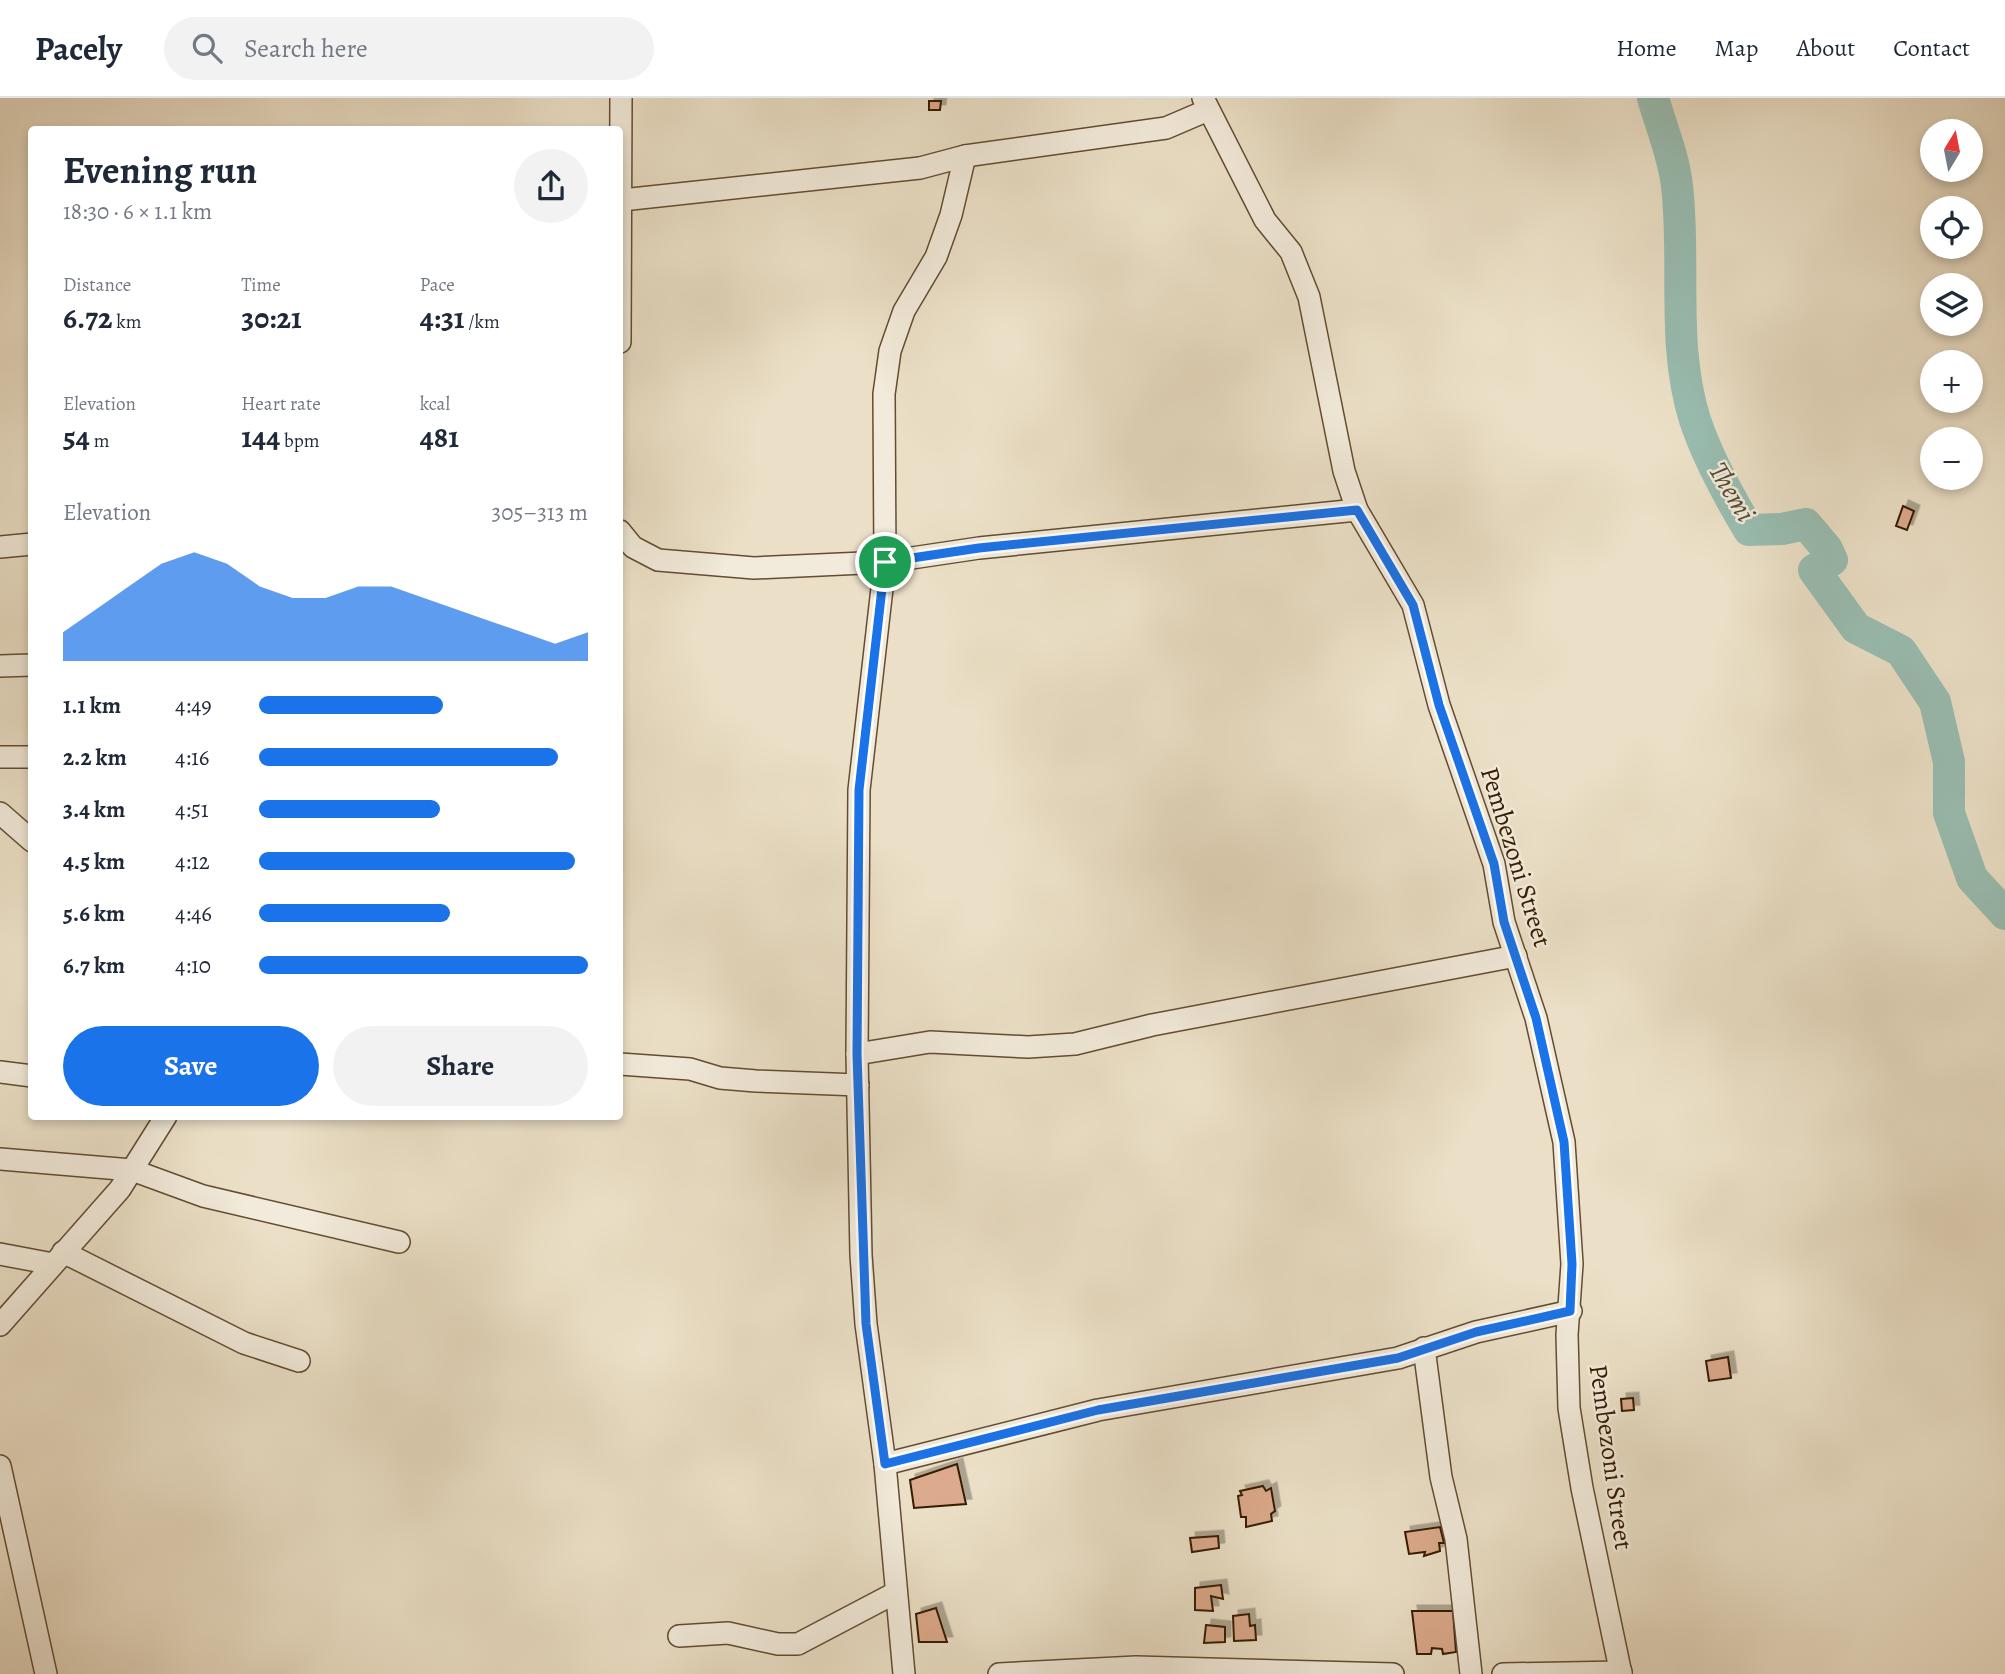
<!DOCTYPE html>
<html lang="en">
<head>
<meta charset="utf-8">
<style>
  :root { --surface:#fff; --page:#f2f2f3; --text:#1f2937; --muted:#747a83; --line:#e0e1e3; --accent:#1a73e8 }
  body { margin:0; font-family:Alegreya,serif; background:var(--page); color:var(--text); height:100vh; display:flex; flex-direction:column; font-size:26px; white-space:nowrap }
  * { box-sizing:border-box; margin:0 }
  p { font-size:23px; color:var(--muted) }
  .icon { flex:none; width:38px; height:38px; fill:none; stroke:currentColor; stroke-width:2; stroke-linecap:round; stroke-linejoin:round }
  .map { position:relative; flex:1; overflow:hidden }
  .details { position:absolute; left:28px; top:28px; width:595px; height:994px; display:flex; flex-direction:column; background:var(--surface); border-radius:7px; box-shadow:0 4px 10px #0003 }
  .details>* { flex:none }
  .needle { width:46px; rotate:10deg }
  .controls { position:absolute; left:1920px; top:21px; display:grid; gap:14px }
  .controls a { display:grid; place-items:center; width:63px; height:63px; border-radius:50%; background:var(--surface); box-shadow:0 4px 10px #0003; font-size:35px }
  .pin { position:absolute; display:grid; place-items:center; width:60px; height:60px; color:#fff; margin:-30px; border:4px solid #fff; border-radius:50%; box-shadow:0 2px 7px #0007 }
  .round { display:grid; place-items:center; flex:none; width:74px; height:74px; border-radius:37px; background:var(--page) }
  .headline { display:flex; align-items:center; justify-content:space-between; height:119px; padding:0 35px }
  h1 { font-size:38px; font-weight:600; line-height:52px }
  .figures { display:grid; grid-template-columns:repeat(3,1fr); gap:10px; height:119px; padding:7px 35px }
  .figures div { display:grid; align-content:center }
  .figures b { font-size:30px; font-weight:600 }
  .figures small { font-size:19px; font-weight:400 }
  .figures p { font-size:19px }
  .chart { height:196px; padding:14px 35px }
  .chart p { display:flex; justify-content:space-between }
  .chart svg { width:100%; height:126px; margin-top:7px; fill:var(--accent); opacity:.7 }
  .primary-button { display:flex; gap:14px; margin-top:auto; padding:14px 35px }
  .primary-button a { flex:1; height:80px; border-radius:42px; background:var(--accent); color:#fff; font-size:28px; font-weight:600; line-height:80px; text-align:center }
  .primary-button a+a { background:var(--page); color:var(--text) }
  ul { padding:0 35px; list-style:none; font-size:23px }
  li { display:grid; grid-template-columns:112px 84px 1fr; align-items:center; height:52px }
  li i { height:18px; border-radius:9px; background:var(--accent) }
  header { display:flex; align-items:center; gap:42px; box-sizing:border-box; height:98px; padding:0 35px; background:var(--surface); border-bottom:2px solid var(--line) }
  header strong { font-size:33px }
  nav { display:flex; gap:38px; margin-inline-start:auto; font-size:24px }
  .search { width:490px; height:63px; background:var(--page); display:flex; align-items:center; gap:18px; box-sizing:border-box; padding:0 24px; border-radius:38px; color:var(--muted); font-size:26px }
  .map>svg:first-child { display:block }
</style>
</head>
<body>
<header>
<strong>Pacely</strong>
<div class="search"><svg class="icon" aria-label="search" viewBox="0 0 24 24"><circle cx="10" cy="10" r="6"/><path d="M15 15l6 6"/></svg>Search here</div>
<nav><a>Home</a><a>Map</a><a>About</a><a>Contact</a></nav>
</header>
<div class="map">
<svg width="2005" height="1576" viewBox="0 0 2005 1576">
  <defs>
    <filter id="shadow"><feDropShadow dx="5.5" dy="-5.5" stdDeviation="0" flood-color="#0004"/></filter>
  </defs>
  <rect width="100%" height="100%" fill="#ebe0c7"/>
  <filter id="stains"><feTurbulence type="fractalNoise" baseFrequency=".00286" numOctaves="4"/><feColorMatrix values="0 0 0 0 .2 0 0 0 0 .09 0 0 0 0 .02 0 0 0 .5 -.17"/></filter>
  <radialGradient id="worn" r=".72"><stop offset=".6" stop-color="#630" stop-opacity="0"/><stop offset="1" stop-color="#630" stop-opacity=".3"/></radialGradient>
  <g fill="none" stroke-linecap="round" stroke-linejoin="round">
    <path stroke="#99bdb1" stroke-width="32" d="M1653,0c8,28 21,59 24,88 9,77 -6,158 18,234 13,39 33,75 54,110l33,-1 24,-5 21,25 5,11 -18,10 42,58 45,23 34,51 14,60v51l23,65 33,36"/>
  </g>
  <g fill="#dcaa8c" stroke="#361b00" stroke-width="2" filter="url(#shadow)">
    <polygon points="929,3 941,3 940,12 929,12"/>
    <polygon points="1903,408 1914,413 1907,432 1896,428"/>
    <polygon points="1728,1259 1731,1280 1709,1283 1706,1263"/>
    <polygon points="1633,1300 1634,1312 1622,1313 1621,1301"/>
    <polygon points="957,1366 966,1406 914,1410 910,1382"/>
    <polygon points="1263,1388 1266,1393 1271,1390 1275,1413 1271,1416 1272,1423 1246,1429 1246,1419 1241,1419 1238,1398 1242,1397 1240,1393"/>
    <polygon points="1440,1429 1444,1445 1439,1445 1440,1453 1424,1458 1425,1454 1409,1456 1405,1434"/>
    <polygon points="1218,1438 1219,1450 1192,1454 1190,1440"/>
    <polygon points="1221,1487 1223,1501 1211,1498 1213,1513 1195,1512 1195,1490"/>
    <polygon points="936,1510 947,1544 919,1544 916,1516"/>
    <polygon points="1412,1513 1453,1513 1456,1554 1443,1556 1442,1551 1432,1550 1431,1556 1417,1556"/>
    <polygon points="1249,1516 1250,1528 1255,1527 1256,1542 1234,1543 1233,1518"/>
    <polygon points="1206,1527 1225,1529 1225,1544 1204,1545"/>
  </g>
  <g fill="none" stroke-linecap="round" stroke-linejoin="round">
    <defs>
      <g id="minor">
        <polyline points="1203,0 1265,122 1291,154 1309,199 1344,373 1357,412 1413,507 1439,607 1494,766 1504,824 1536,920 1564,1044 1572,1166 1567,1237 1569,1310 1582,1390 1621,1576"/>
        <polyline points="622,102 920,70 965,58 1166,30 1208,12"/>
        <polyline points="620,244 621,0"/>
        <polyline points="620,433 633,449 658,462 754,470 885,464 979,450 1357,412"/>
        <polyline points="0,449 32,446"/>
        <polyline points="0,568 32,567"/>
        <polyline points="0,659 32,659"/>
        <polyline points="0,715 32,743"/>
        <polyline points="857,956 930,944 1028,949 1075,946 1152,927 1516,858"/>
        <polyline points="620,966 690,971 720,980 756,983 858,987"/>
        <polyline points="0,974 32,978"/>
        <polyline points="0,1061 132,1072 203,1098 399,1144"/>
        <polyline points="63,1154 244,1245 299,1263"/>
        <polyline points="0,1156 53,1166"/>
        <polyline points="0,1227 120,1091 166,1018"/>
        <polyline points="1424,1250 1441,1379 1456,1441 1471,1576"/>
        <polyline points="885,1366 1098,1312 1398,1260 1476,1234 1571,1213"/>
        <polyline points="0,1368 46,1576"/>
        <polyline points="679,1538 728,1535 778,1546 798,1546 895,1495"/>
        <polyline points="904,1576 885,1366 866,1226 861,1157 857,956 859,692 885,464 884,296 890,253 904,213 936,159 951,117 965,58"/>
        <polyline points="999,1576 1136,1569 1393,1576"/>
        <polyline points="1503,1576 1621,1574"/>
      </g>
    </defs>
    <use href="#minor" stroke="#634c32" stroke-width="24"/>
    <use href="#minor" stroke="#f2ebdb" stroke-width="21"/>
  </g>
  <g fill="none" stroke-linecap="round" stroke-linejoin="round">
    <defs>
      <polygon id="route" points="1357,412 1413,507 1439,607 1494,766 1504,824 1536,920 1564,1044 1572,1166 1570,1213 1476,1234 1398,1260 1098,1312 885,1366 866,1226 857,956 859,692 885,464 979,450"/>
    </defs>
    <use href="#route" stroke="#fff" stroke-width="14"/>
    <use href="#route" stroke="#1a73e8" stroke-width="9"/>
  </g>
  <g text-anchor="middle" dominant-baseline="central" stroke-width="5" stroke-linejoin="round" paint-order="stroke">
    <g font-size="26" fill="#361b00" stroke="#f2ebdb">
      <text transform="translate(1516 759) rotate(73)">Pembezoni Street</text>
      <text transform="translate(1611 1359) rotate(82)">Pembezoni Street</text>
    </g>
    <g font-size="28" font-style="italic" fill="#544c35" stroke="#f2ebdb">
      <text transform="translate(1732 394) rotate(59)">Themi</text>
    </g>
  </g>
  <rect width="100%" height="100%" filter="url(#stains)"/>
  <rect width="100%" height="100%" fill="url(#worn)"/>
</svg>
<div class="controls">
<a><svg class="needle" viewBox="-14 -14 28 28"><path d="M0-13l5 13h-10z" fill="#e53935"/><path d="M0 13l5-13h-10z" fill="#747a83"/></svg></a>
<a><svg class="icon" aria-label="locate" viewBox="0 0 24 24"><circle cx="12" cy="12" r="6"/><path d="M12 2v4M12 18v4M2 12h4M18 12h4"/></svg></a>
<a><svg class="icon" aria-label="layers" viewBox="0 0 24 24"><path d="M12 4l9 5-9 5-9-5zM3 14l9 5 9-5"/></svg></a>
<a>+</a>
<a>−</a>
</div>
<div class="pin" style="left:885px;top:464px;background:#1e9e55"><svg class="icon" aria-label="arrive" viewBox="0 0 24 24"><path d="M6 21V4h12l-3 4 3 4H6"/></svg></div>
<section class="details">
<div class="headline"><div><h1>Evening run</h1><p>18:30 · 6 × 1.1 km</p></div><a class="round"><svg class="icon" aria-label="share" viewBox="0 0 24 24"><path d="M12 15V3M7 8l5-5 5 5M5 13v7h14v-7"/></svg></a></div>
<div class="figures">
<div><p>Distance</p><b>6.72<small> km</small></b></div>
<div><p>Time</p><b>30:21</b></div>
<div><p>Pace</p><b>4:31<small> /km</small></b></div>
</div>
<div class="figures">
<div><p>Elevation</p><b>54<small> m</small></b></div>
<div><p>Heart rate</p><b>144<small> bpm</small></b></div>
<div><p>kcal</p><b>481</b></div>
</div>
<div class="chart"><p><span>Elevation</span>305–313 m</p>
<svg viewBox="0 0 160 44" preserveAspectRatio="none"><path d="M0 44V34L10 26L20 18L30 10L40 6L50 10L60 18L70 22L80 22L90 18L100 18L110 22L120 26L130 30L140 34L150 38L160 34V44z"/></svg>
</div>
<ul>
<li><b>1.1 km</b>4:49<i style="width:56%"></i></li>
<li><b>2.2 km</b>4:16<i style="width:91%"></i></li>
<li><b>3.4 km</b>4:51<i style="width:55%"></i></li>
<li><b>4.5 km</b>4:12<i style="width:96%"></i></li>
<li><b>5.6 km</b>4:46<i style="width:58%"></i></li>
<li><b>6.7 km</b>4:10<i style="width:100%"></i></li>
</ul>
<div class="primary-button"><a>Save</a><a>Share</a></div>
</section>
</div>
</body>
</html>
